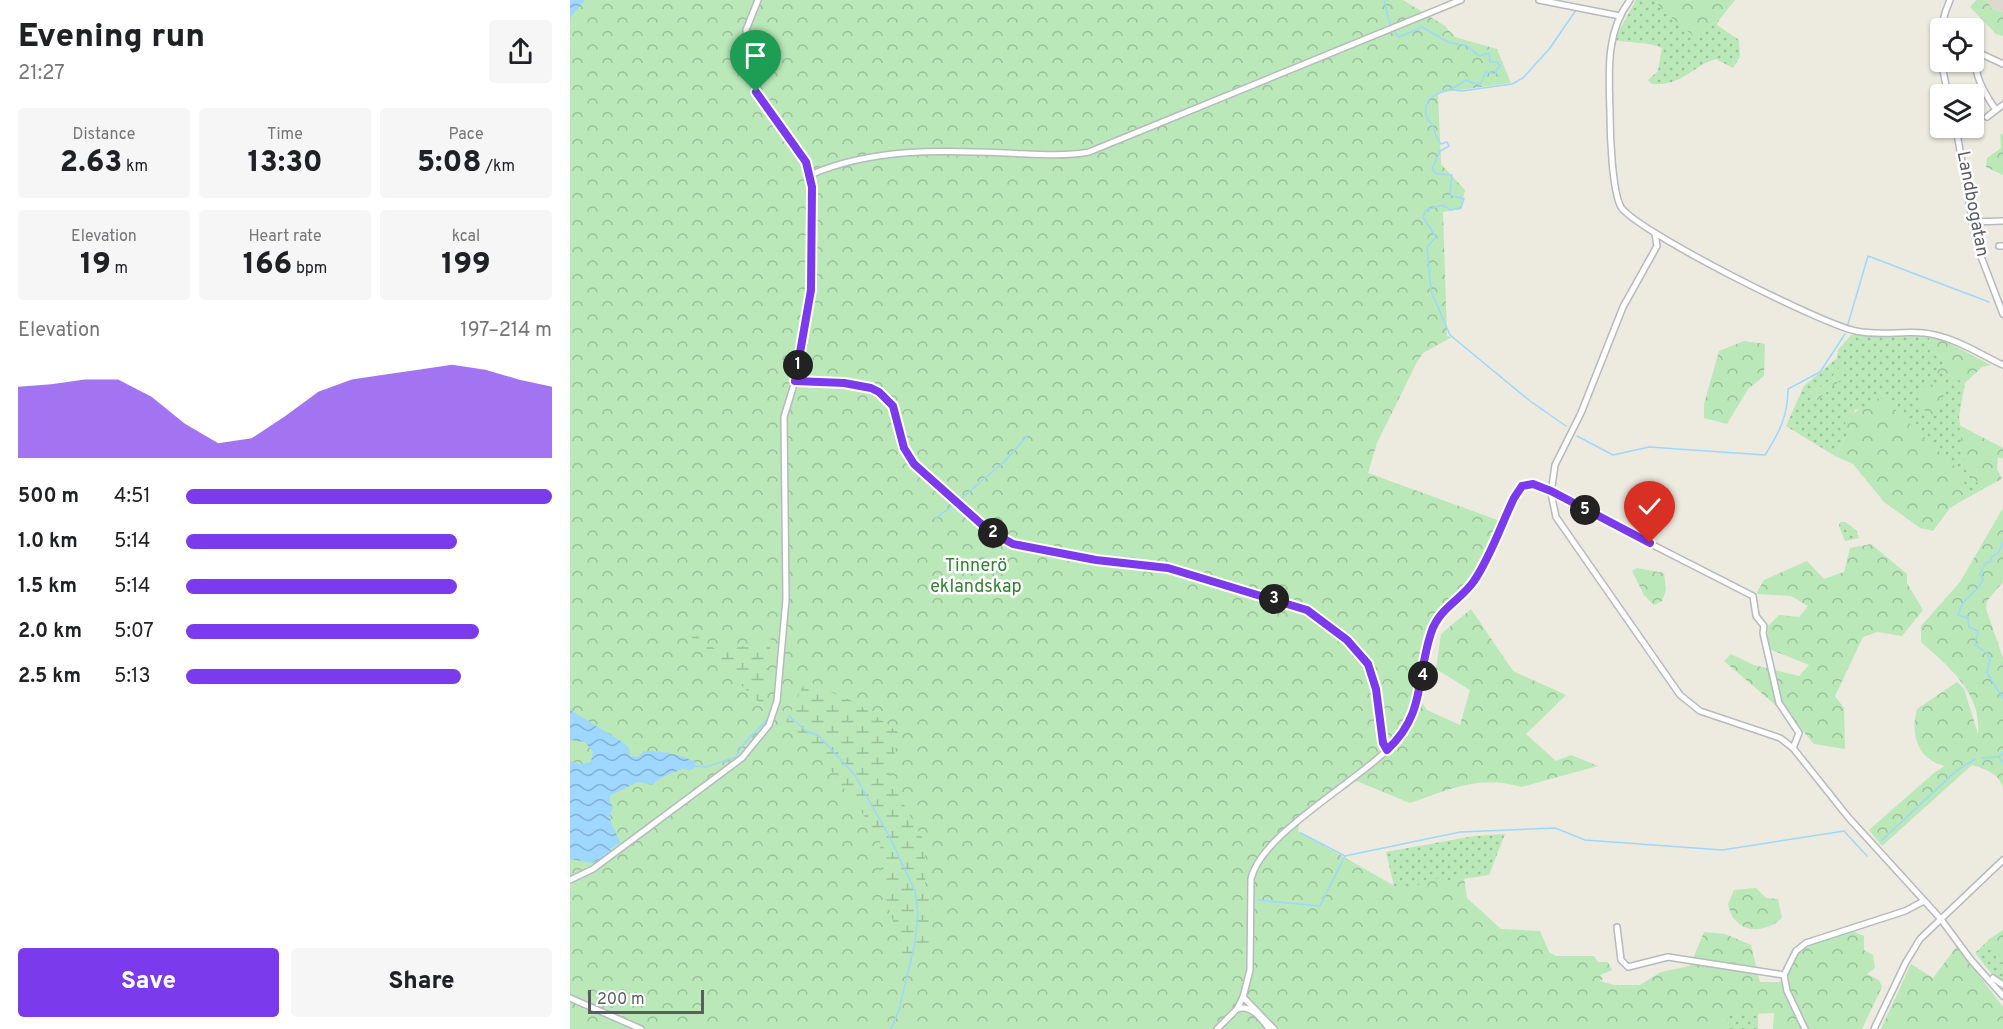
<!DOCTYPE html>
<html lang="en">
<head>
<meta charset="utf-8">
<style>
  :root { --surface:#fff; --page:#f6f6f6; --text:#202124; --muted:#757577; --accent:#7c3aed }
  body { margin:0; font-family:Overpass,sans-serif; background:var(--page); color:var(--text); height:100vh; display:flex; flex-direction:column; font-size:22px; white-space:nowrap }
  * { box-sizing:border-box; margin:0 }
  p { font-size:20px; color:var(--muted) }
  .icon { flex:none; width:33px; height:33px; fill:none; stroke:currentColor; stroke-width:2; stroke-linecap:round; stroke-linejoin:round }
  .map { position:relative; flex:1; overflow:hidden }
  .sheet { display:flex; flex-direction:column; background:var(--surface); width:570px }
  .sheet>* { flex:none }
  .fabs { position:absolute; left:1360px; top:18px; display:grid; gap:12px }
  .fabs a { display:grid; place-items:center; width:54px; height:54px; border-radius:6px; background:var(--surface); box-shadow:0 2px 4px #0004; font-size:30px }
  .scale { position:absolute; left:18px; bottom:15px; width:116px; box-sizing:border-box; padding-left:6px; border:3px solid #595d62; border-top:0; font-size:16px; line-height:21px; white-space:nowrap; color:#595d62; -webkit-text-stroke:4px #fff; paint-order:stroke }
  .pin { position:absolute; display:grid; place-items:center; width:51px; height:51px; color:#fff; margin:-62px -26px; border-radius:50% 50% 50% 0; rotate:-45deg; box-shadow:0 0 6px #0007 }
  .pin .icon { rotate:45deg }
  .km { position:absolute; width:30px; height:30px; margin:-15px; border-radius:50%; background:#222; color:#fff; font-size:16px; line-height:30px; text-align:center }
  .round { display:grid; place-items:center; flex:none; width:63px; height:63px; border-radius:6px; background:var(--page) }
  .overview { display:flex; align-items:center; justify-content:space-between; height:102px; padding:0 18px }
  h1 { font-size:33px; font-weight:800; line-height:45px }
  .stats { display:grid; grid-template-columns:repeat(3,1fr); gap:9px; height:102px; padding:6px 18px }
  .stats div { display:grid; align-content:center; border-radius:6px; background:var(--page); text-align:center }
  .stats b { font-size:30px; font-weight:800 }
  .stats small { font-size:16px; font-weight:400 }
  .stats p { font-size:16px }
  .chart { height:168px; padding:12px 18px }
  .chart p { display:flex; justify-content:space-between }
  .chart svg { width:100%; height:108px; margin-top:6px; fill:var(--accent); opacity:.7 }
  .button { display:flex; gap:12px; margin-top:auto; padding:12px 18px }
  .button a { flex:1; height:69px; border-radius:6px; background:var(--accent); color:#fff; font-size:24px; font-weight:800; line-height:69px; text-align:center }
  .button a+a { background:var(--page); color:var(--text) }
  ul { padding:0 18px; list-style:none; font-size:20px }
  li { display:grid; grid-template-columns:96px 72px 1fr; align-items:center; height:45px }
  li i { height:15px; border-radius:8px; background:var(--accent) }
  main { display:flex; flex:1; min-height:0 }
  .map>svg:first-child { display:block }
</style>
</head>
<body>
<main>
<section class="sheet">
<div class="overview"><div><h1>Evening run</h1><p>21:27</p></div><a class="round"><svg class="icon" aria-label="share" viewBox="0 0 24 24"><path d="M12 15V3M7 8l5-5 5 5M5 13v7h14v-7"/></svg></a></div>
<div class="stats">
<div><p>Distance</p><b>2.63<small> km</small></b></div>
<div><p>Time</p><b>13:30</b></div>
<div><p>Pace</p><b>5:08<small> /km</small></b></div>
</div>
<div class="stats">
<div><p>Elevation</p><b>19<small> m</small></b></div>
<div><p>Heart rate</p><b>166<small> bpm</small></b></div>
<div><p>kcal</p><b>199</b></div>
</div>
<div class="chart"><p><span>Elevation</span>197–214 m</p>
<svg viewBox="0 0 160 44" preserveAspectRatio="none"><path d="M0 44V15L10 14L20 12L30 12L40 19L50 30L60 38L70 36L80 27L90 17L100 12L110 10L120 8L130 6L140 8L150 12L160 15V44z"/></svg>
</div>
<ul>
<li><b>500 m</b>4:51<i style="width:100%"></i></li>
<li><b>1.0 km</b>5:14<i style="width:74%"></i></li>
<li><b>1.5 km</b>5:14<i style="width:74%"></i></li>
<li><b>2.0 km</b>5:07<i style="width:80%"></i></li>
<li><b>2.5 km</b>5:13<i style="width:75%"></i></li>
</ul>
<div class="button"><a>Save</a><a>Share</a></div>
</section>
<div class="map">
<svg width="1433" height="1029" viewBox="0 0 1433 1029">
  <defs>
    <pattern id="grass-dots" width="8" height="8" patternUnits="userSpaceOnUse" patternTransform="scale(1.5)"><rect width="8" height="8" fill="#bae8b9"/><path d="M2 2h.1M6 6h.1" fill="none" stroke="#9abf9a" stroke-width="1.8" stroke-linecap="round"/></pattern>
    <pattern id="forest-crowns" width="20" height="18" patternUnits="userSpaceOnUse" patternTransform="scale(1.5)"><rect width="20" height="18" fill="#bae8b9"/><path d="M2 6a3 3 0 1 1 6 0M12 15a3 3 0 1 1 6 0" fill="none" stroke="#9abf9a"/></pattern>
    <pattern id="wetland-marsh" width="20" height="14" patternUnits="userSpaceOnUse" patternTransform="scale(1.5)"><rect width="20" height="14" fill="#bae8b9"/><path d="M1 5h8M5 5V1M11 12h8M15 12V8" fill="none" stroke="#9abf9a"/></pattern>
    <pattern id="water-waves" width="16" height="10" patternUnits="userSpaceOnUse" patternTransform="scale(1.5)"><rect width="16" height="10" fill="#9ed7ff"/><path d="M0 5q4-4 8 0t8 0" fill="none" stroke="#84b2d2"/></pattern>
  </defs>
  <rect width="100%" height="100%" fill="#edeadf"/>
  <polygon fill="#ddd9ce" points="1416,0 1433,0 1433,12 1422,9"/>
  <g fill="url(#grass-dots)" fill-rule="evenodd">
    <path d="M1066,0h21l2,7 60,13 -2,5 22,15 1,17 -7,11 -17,-9c-24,7 -33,27 -64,25l-4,-4 10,-9 4,-23c-12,-6 -32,-5 -48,-8z"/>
    <path d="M1281,335l78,2 1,14 16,9 -3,12 22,11 -6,33 7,54 17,19 -16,9 -5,-24 -87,-75 -11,9 -9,2 -9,26 -11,20 -49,-30 18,-40 33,-28 1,-8zM1273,364l-3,16 -30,27 2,-18 12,-3z"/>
    <polygon points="1270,522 1275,522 1286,530 1289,538 1275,541 1269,526"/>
    <polygon points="935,834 919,875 855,885 835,933 816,852 904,836"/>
    <polygon points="1421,938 1419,948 1433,965 1433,981 1425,978 1405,953"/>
    <polygon points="1188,1013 1188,1029 1155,1029 1158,1015"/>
  </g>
  <g fill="url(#forest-crowns)">
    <path d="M0,0h833l42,26 10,11 42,12 14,34 -73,10 3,71 24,26 -4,19 -18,3 4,124 5,1 -29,16 -6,9 -40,81 -9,30 135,49 -27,56 -35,34 -13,31 -9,55 8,12 33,15 10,-35 -34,-21 5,-35 30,-25 42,62 53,24 -40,39 30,27 15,-6 27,11 -77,21c-40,-13 -74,3 -111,16l-56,-23 -54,40 -2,11 109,62 20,-14 16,-1 2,3 19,-4 3,21 34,31 39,2 9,21 7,4h38l4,6h10l4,8 -12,5 3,4 -3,2 14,4h26l21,-13 29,-6 14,-34 21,2 26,11 9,37h21l22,47h-30l1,-16 -45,2 -4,14h-1155z"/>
    <polygon points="1087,0 1165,0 1149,20 1139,20 1135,32 1126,38 1089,7"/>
    <polygon points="1406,0 1416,0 1422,9 1433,12 1433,36 1426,34 1400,7"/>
    <polygon points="1433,133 1433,175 1416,167 1417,158 1431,148 1430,135"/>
    <polygon points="1359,337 1373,340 1421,365 1412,367 1395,383 1373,372 1367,374 1368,368 1376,360 1360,351"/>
    <polygon points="1174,341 1195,344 1194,376 1178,389 1157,424 1134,418 1134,404 1149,351"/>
    <polygon points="1273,364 1276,368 1270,380 1239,408 1242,389 1254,386"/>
    <polygon points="1373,384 1378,388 1362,417 1348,404 1350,390 1355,385"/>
    <polygon points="1313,398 1393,474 1397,498 1380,508 1363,531 1350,528 1314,502 1283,464 1265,456 1276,436 1275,419 1305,399"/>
    <polygon points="1389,425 1433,448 1433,459 1428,457 1427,469 1432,479 1413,489 1396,470"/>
    <path d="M1433,508v74l-16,19 -1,8 17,49v129c-5,-14 -18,-18 -31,-22l-90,81 -13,-16 66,-58 10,-6c-27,-6 -35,-31 -28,-57l40,-27 7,7 14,45c4,-41 -30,-68 -57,-92v-16l39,-44z"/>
    <polygon points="1301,544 1337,574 1337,583 1353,610 1332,636 1307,632 1293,637 1265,696 1274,708 1275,749 1244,744 1224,721 1154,661 1161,654 1184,665 1229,676 1239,665 1199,649 1197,627 1209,615 1229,617 1238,606 1221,596 1186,594 1194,580 1237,561 1254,579 1274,572 1280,548"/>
    <polygon points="1067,568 1094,573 1096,590 1092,601 1084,605 1074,595 1062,571"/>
    <path d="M1186,888l10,10 12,1 4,19c-19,18 -49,15 -54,-14l6,-14z"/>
    <polygon points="1433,930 1433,965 1419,948 1421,938"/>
    <path d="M1282,931l12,5v14l9,5 2,13 -8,6 12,6 3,7 -20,42h-54c-7,-14 -21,-32 -22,-48 -3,-34 42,-42 66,-50z"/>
    <polygon points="1387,946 1433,1007 1433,1029 1311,1029 1341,964 1363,978"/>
  </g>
  <g fill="url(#wetland-marsh)">
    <polygon points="123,633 149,652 201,639 194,707 118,634"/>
    <path d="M238,675l8,14c33,5 57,25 83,44l-10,44 36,66v43l7,22 -2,33 -5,6 -1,9 -21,-1 -22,-74 -1,-43 -68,-94 -26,-22z"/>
  </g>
  <g fill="url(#water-waves)">
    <polygon points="0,0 15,0 0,18"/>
    <path d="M0,710l54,33 5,5 1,8 8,1 6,-6c20,0 34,3 52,11l-3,7 -5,2 -2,-3c-11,4 -26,8 -33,17l-15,-3 -27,13 -2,4 4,9c-8,14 4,22 7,35l-10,6 2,4 -19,10 -23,-4v-98l10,3 11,-2 2,-10 -8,-10 -15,-2z"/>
  </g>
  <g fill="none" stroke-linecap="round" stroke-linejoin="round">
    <g stroke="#9ed7ff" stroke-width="1.5">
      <polyline points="814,0 820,24"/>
      <path d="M825,32l4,5 23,-10 26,15 19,4 12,10 10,-3 1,9h7l3,4 -4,4v4l-10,-2 -6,13 -15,-5c-13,15 -42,8 -39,34 0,6 5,8 7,13 3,7 3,11 8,17l6,-2 2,4 -9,5 -8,18 5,5 15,1 -2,20 14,4 -3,9 -10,2 -9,-5 -16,5 -3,7 13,20 -9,10 4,44 19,44 80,66 36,25"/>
      <polyline points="883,90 892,91 942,84 953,78 980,48 1006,10"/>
      <polyline points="1278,324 1298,256 1419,302"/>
      <path d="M1007,436l36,19 36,-8 116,8c14,-22 23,-39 23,-66l32,-17 25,-38"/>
      <polyline points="389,500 433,463 457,436"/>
      <polyline points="365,519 385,504"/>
      <path d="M1433,542l-4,10 -8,6v3l-5,2 -6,11 3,5c-6,16 -20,16 -25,36l10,3 1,9 9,4 -3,14 12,8 3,6 -3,14 16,25"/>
      <polyline points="218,715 236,731 249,736 284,774 318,834 345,891 348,913 345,943 329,1010 321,1029"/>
      <polyline points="1433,752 1429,757 1433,763"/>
      <polyline points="1412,758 1429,757"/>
      <path d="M124,766l12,1 30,-10c8,-19 21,-24 33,-40"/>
      <polyline points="731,833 775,856"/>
      <polyline points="1311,841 1386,771 1405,759"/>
      <polyline points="688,900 750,906 775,856 890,832 985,828 1015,840 1152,850 1274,831 1297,856"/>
    </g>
    <defs>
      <g id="minor">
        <polyline points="969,0 1050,16"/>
        <path d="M1060,0c-25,33 -21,73 -20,113 0,20 2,78 11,94 15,24 202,118 235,124 22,5 45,0 68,2 28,3 54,20 79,32"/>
        <polyline points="1371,24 1383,28"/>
        <path d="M1404,48l3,4c-6,20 8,42 19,58l7,-5"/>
        <polyline points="1407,52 1433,64"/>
        <path d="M1378,94c-8,-34 -13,-61 2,-94"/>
        <polyline points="1417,117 1426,110"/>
        <polyline points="1386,128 1407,246 1433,314"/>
        <path d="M240,175c62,-27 130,-25 196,-22 27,1 55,4 83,-1l372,-152"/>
        <polyline points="1402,222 1433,221"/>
        <polyline points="1085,234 1087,246 1053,307 1011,413 985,465 981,493 986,517 1110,695 1130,711 1210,738 1223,748 1278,817 1370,918 1401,960 1433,996"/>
        <polyline points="1429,246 1433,246"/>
        <polyline points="225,381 274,383 301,388 309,392 323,406 334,448 348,469 418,530 443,544 526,560 599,568 737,610 777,640 798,665 806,689 813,743 817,750"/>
        <polyline points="981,493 1183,596 1186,616 1194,626 1193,633 1209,703 1229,733 1223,748"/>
        <polyline points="0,880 23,869 172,758 199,725 207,701 216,599 214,417 225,381 239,306 242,187 236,162 186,92 180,74 176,30 188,0"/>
        <polyline points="1047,927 1051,960 1058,967 1098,957 1214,975 1217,991 1235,1029"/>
        <polyline points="1214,975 1226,951 1236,943 1335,911 1354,901"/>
        <polyline points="1423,978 1433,985"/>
        <polyline points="0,998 71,1029"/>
        <path d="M667,1009c14,-5 25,10 32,20"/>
        <polyline points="647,1029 667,1009 673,997"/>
        <path d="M704,1029l-31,-32 7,-27 1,-91c11,-49 118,-102 150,-144 25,-32 17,-73 32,-108 9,-20 27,-27 40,-44 21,-28 26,-66 47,-94l9,-5 22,7"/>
        <polyline points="1304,1029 1336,962 1350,939 1433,860"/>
      </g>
    </defs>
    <use href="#minor" stroke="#b6b9be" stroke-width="8"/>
    <use href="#minor" stroke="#fff" stroke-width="5"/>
  </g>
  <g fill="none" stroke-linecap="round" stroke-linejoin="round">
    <defs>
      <path id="route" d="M186,92l50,70 6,25 -1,103 -16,91 49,2 27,5 8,4 14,14 11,42 10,16 74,66 25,14 83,16 72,8 139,42 40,30 21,24 8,25 7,54 4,7c39,-36 29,-72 44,-117 8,-25 29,-32 43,-52 17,-25 27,-56 40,-83l8,-12 11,-2 18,7 99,52"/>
    </defs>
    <use href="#route" stroke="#fff" stroke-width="12"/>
    <use href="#route" stroke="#7c3aed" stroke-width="8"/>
  </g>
  <g text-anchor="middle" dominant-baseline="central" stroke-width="5" stroke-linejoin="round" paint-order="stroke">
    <g font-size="18" fill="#595d62" stroke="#fff">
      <text transform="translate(1402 204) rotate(79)">Landbogatan</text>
    </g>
    <g font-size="18" fill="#2d852f" stroke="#fff">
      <text x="406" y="566">Tinnerö<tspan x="406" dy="21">eklandskap</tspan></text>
    </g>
  </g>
</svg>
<div class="fabs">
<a><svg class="icon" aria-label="locate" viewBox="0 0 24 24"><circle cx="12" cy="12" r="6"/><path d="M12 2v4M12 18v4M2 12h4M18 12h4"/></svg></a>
<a><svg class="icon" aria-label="layers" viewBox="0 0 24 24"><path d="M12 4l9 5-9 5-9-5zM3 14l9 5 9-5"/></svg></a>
</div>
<div class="scale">200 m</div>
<div class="pin" style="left:186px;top:92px;background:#1e9e55"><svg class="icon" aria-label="arrive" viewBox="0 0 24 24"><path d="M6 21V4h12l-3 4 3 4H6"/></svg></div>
<div class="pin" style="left:1080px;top:543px;background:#d93025"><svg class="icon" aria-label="check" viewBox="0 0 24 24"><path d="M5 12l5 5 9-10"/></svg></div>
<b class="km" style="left:228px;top:365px">1</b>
<b class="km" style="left:423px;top:533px">2</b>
<b class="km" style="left:704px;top:599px">3</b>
<b class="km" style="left:853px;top:676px">4</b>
<b class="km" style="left:1015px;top:510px">5</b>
</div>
</main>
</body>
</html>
